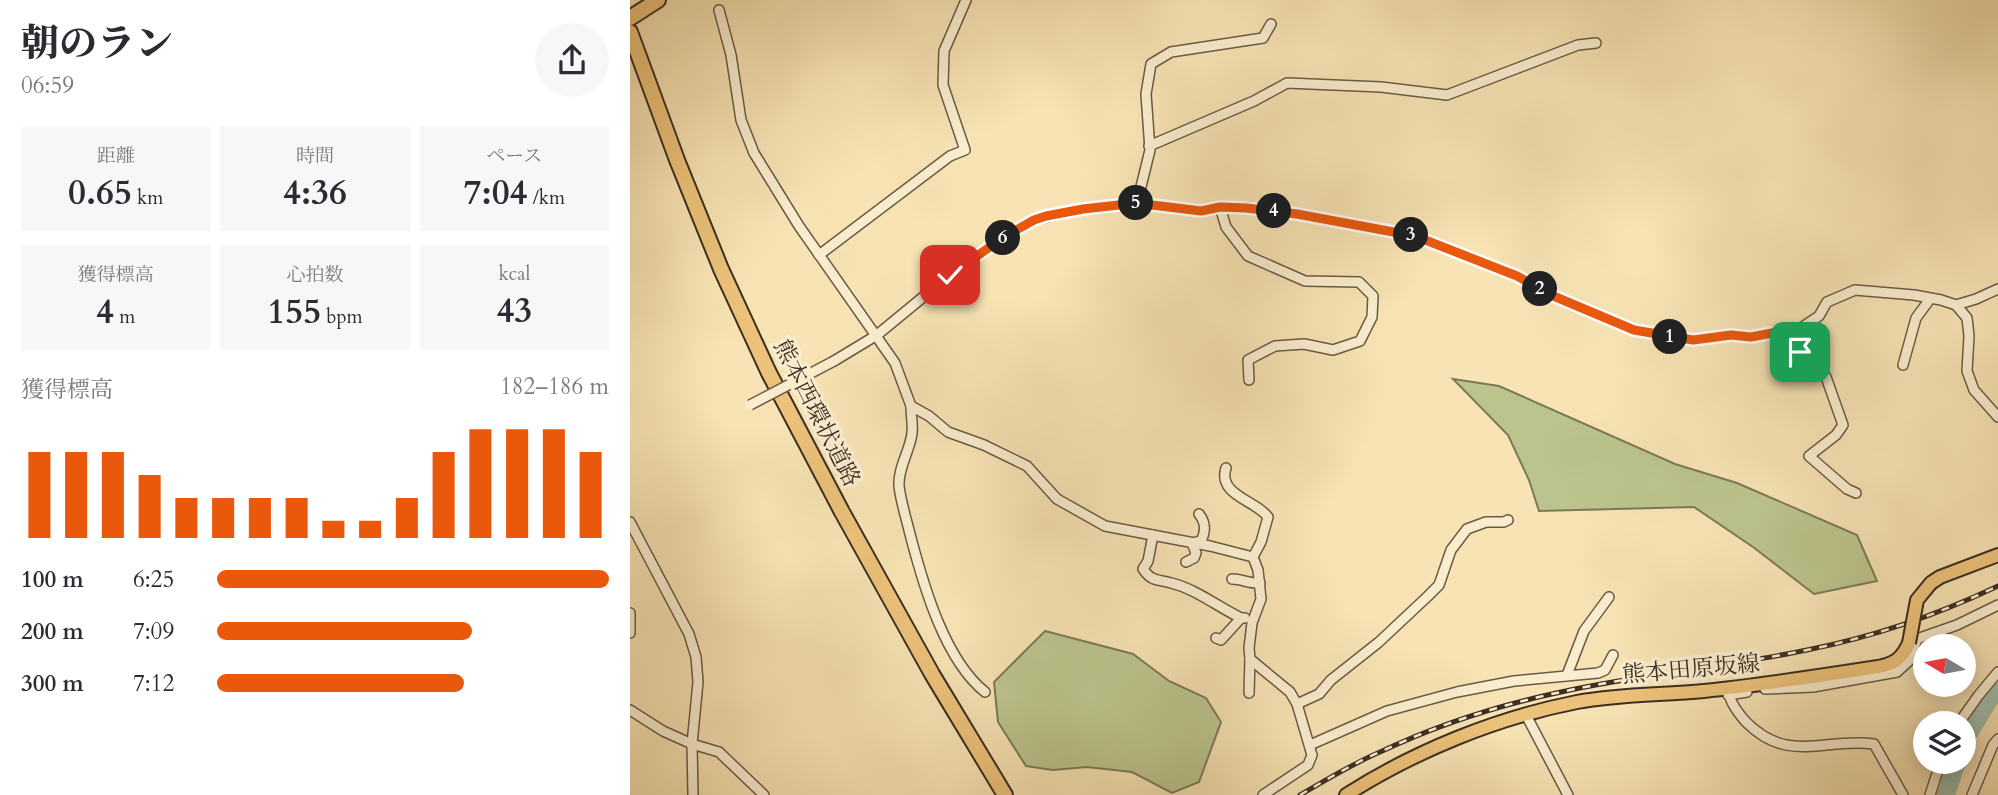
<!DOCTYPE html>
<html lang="ja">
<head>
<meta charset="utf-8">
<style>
  :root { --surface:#fff; --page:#f7f7f7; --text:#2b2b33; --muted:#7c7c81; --accent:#ea580c }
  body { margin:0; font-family:Cardo,"Noto Serif JP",serif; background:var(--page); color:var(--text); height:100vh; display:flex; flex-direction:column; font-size:26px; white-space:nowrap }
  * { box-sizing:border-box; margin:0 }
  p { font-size:23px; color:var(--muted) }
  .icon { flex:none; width:38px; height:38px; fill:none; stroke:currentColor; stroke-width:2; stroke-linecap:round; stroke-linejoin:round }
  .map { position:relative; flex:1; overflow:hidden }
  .side { display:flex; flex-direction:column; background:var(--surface); width:630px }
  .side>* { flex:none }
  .needle { width:46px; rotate:280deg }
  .controls { position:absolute; left:1283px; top:634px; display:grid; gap:14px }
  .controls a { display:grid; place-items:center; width:63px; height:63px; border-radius:50%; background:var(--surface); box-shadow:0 4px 18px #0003; font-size:35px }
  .pin { position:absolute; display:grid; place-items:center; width:60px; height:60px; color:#fff; margin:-30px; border-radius:14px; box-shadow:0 4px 10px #0006 }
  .km { position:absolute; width:35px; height:35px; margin:-18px; border-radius:50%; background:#222; color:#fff; font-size:19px; line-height:35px; text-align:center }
  .round { display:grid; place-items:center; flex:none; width:74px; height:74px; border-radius:37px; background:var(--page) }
  .head { display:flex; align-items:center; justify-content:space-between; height:119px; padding:0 21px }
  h1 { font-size:38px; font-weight:800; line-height:52px }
  .metrics { display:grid; grid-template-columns:repeat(3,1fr); gap:10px; height:119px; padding:7px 21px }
  .metrics div { display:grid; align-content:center; border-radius:0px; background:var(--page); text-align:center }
  .metrics b { font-size:35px; font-weight:800 }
  .metrics small { font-size:19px; font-weight:400 }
  .metrics p { font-size:19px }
  .chart { height:196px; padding:14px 21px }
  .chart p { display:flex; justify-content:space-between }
  .chart svg { width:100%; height:126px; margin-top:7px; stroke:var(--accent); stroke-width:6 }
  ul { padding:0 21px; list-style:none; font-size:23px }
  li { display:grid; grid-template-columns:112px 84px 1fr; align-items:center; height:52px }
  li i { height:18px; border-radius:9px; background:var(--accent) }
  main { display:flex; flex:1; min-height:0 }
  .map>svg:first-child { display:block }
</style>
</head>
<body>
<main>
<section class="side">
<div class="head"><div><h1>朝のラン</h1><p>06:59</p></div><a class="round"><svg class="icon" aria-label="share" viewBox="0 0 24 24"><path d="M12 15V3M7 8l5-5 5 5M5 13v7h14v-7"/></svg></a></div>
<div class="metrics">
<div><p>距離</p><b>0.65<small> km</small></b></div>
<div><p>時間</p><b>4:36</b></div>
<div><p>ペース</p><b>7:04<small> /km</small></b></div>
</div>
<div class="metrics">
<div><p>獲得標高</p><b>4<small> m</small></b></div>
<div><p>心拍数</p><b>155<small> bpm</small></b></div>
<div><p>kcal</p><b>43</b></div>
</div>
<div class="chart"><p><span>獲得標高</span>182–186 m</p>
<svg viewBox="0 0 160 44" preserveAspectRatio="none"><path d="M5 44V14M15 44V14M25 44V14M35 44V22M45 44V30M55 44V30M65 44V30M75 44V30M85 44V38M95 44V38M105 44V30M115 44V14M125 44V6M135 44V6M145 44V6M155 44V14"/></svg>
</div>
<ul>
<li><b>100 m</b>6:25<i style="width:100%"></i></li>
<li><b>200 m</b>7:09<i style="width:65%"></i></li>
<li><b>300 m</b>7:12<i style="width:63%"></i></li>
</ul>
</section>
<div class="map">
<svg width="1368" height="795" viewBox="0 0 1368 795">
  <rect width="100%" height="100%" fill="#f7e3b4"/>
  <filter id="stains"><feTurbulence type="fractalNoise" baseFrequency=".00286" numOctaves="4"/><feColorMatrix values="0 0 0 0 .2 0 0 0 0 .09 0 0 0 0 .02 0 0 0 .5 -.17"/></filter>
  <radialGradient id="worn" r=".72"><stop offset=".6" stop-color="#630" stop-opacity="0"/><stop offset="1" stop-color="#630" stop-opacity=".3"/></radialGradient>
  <g fill="#bcc48d" stroke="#7c7958" stroke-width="2">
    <polygon points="823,379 869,386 1045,464 1107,483 1227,535 1247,581 1184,594 1123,547 1064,507 909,511 899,480 878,435"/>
    <polygon points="415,631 503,654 539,681 576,698 591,722 569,782 542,793 502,772 457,767 423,770 396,766 368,722 364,682"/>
  </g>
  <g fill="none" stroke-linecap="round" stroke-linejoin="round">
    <g stroke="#9dbeab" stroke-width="18">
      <polyline points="1334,741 1361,697 1368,692"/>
      <polyline points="1316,795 1327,761"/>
    </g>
    <defs>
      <g id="minor">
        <polyline points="89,10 101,55 111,120 124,153 169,226 265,363 281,406 299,416 318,432 354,445 397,466 427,499 475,526 580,546 623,557 628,570 631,599 622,623 619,648 620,659 660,692 667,704 682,755 678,765 633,795"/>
        <polyline points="519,146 624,101 657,83 751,87 817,95 948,45 966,43"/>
        <polyline points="507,203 520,150 516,94 521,64 541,52 633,38 641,24"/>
        <polyline points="590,207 596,227 618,256 675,281 729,282 743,296 742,317 730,341 703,350 674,344 645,346 618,360 619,380"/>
        <polyline points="189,255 320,156 335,150 313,85 314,51 336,0"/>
        <polyline points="1326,305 1346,299 1368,289"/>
        <polyline points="1159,336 1170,352 1186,362 1196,377 1213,425 1206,435 1179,456 1217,489 1226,493"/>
        <polyline points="204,361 247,335 320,275 375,237 404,220 453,209 507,203 571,211 590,207 616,207 667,214 785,236 887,276 921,295 1004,330 1063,340 1101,335 1121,337 1142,333 1159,336 1189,316 1197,302 1225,290 1284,295 1311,300 1326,305 1337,318 1339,336 1337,371 1344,390 1368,417"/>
        <polyline points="1273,365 1286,318 1300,299"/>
        <path d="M281,406c0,9 2,19 1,27 -2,18 -14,34 -13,53 2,17 8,35 12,52 13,49 34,122 74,154"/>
        <path d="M596,468c-9,27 31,33 42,49l-7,25 -8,15"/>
        <polyline points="0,522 59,634 66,657 68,682 62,744 63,795"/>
        <path d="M523,535l-5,26 -5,8c9,13 14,10 28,14 25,6 47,24 70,35"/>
        <path d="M556,562l8,-4 2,-5 -4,-10 9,-2c5,-10 5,-18 -2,-27"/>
        <path d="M602,579c10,0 18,5 28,4"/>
        <polyline points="0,613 0,633"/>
        <polyline points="586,638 591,640 611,618 615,618"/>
        <polyline points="937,675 954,631 979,597"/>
        <polyline points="1135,689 1183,687 1267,672 1280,660 1287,639 1327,625 1368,605"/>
        <path d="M1099,690c-1,10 10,24 17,32 43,43 79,15 128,22l29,51"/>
        <polyline points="619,693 620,659"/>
        <polyline points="1098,695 1117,692"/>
        <polyline points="667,704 689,694 701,680 749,642 798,596 809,585 821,550 837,529 856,522 874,522 878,520"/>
        <polyline points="0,710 33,731 62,744 89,752 134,795"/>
        <polyline points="896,715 938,795"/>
        <polyline points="1329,723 1348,696 1368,672"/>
        <polyline points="680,745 757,711 827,692 884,681 968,673 975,670 983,655"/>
        <polyline points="1300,795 1311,761"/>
        <polyline points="1342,795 1363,745 1368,739"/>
      </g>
      <g id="major">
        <polyline points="1301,583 1310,577 1368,555"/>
        <path d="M716,795c69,-44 150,-77 231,-93 42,-8 84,-7 127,-11 58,-6 116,-15 174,-24 16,-3 24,-8 31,-24"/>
      </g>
      <g id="highway">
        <polyline points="0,18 28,0"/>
        <polyline points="0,32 47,160 91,269 139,373 212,512 302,674 375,795"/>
      </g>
    </defs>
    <use href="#minor" stroke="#6a5b47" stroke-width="12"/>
    <use href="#major" stroke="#3b2e23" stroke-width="16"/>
    <use href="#highway" stroke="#3b2e23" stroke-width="18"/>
    <use href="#minor" stroke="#faedce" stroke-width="9"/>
    <use href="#major" stroke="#ecc27a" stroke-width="12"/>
    <use href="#highway" stroke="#ecc27a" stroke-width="14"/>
    <defs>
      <path id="rail" d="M670,795c26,-15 52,-31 80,-43 57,-27 119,-47 181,-60 81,-18 165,-25 246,-42 66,-13 130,-35 191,-64"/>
    </defs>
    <use href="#rail" stroke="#3b2e23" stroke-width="5"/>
    <use href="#rail" stroke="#faedce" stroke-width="2.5" stroke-dasharray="8" stroke-linecap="butt"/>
    <defs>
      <polyline id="minor-bridge" points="120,405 204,361"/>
      <polyline id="major-bridge" points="1279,643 1287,600 1301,583"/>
    </defs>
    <use href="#minor-bridge" stroke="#6a5b47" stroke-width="12" stroke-linecap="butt"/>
    <use href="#major-bridge" stroke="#3b2e23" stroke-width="16" stroke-linecap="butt"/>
    <use href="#minor-bridge" stroke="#faedce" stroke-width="9"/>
    <use href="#major-bridge" stroke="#ecc27a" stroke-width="12"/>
  </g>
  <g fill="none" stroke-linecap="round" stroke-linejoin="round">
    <defs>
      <polyline id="route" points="320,275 374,237 404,220 416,216 453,209 506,203 571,211 590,207 616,208 667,214 785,236 887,276 921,295 1004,330 1063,340 1101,335 1121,337 1142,333 1159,336 1170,352"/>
    </defs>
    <use href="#route" stroke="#fff" stroke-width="14"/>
    <use href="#route" stroke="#ea580c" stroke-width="9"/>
  </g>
  <g text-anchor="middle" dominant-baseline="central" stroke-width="7" stroke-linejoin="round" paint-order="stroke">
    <g font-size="23" fill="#3b2e23" stroke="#faedce">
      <text transform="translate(187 413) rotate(63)">熊本西環状道路</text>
      <text transform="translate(1061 669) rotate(-5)">熊本田原坂線</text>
    </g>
  </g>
  <rect width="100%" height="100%" filter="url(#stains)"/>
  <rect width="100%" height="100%" fill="url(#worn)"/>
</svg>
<div class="controls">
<a><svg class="needle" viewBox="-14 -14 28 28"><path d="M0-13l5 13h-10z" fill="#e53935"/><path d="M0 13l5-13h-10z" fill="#7c7c81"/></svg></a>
<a><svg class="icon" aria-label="layers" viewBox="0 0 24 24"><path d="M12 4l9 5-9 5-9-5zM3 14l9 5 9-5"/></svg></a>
</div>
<div class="pin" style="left:1170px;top:352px;background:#1e9e55"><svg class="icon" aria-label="arrive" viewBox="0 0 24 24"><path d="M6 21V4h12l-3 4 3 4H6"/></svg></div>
<div class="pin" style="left:320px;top:275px;background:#d93025"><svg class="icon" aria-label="check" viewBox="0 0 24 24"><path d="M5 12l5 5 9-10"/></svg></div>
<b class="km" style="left:1040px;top:337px">1</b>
<b class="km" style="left:910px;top:289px">2</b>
<b class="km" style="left:781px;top:235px">3</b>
<b class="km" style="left:644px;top:211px">4</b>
<b class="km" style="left:506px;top:203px">5</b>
<b class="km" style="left:373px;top:238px">6</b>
</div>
</main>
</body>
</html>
